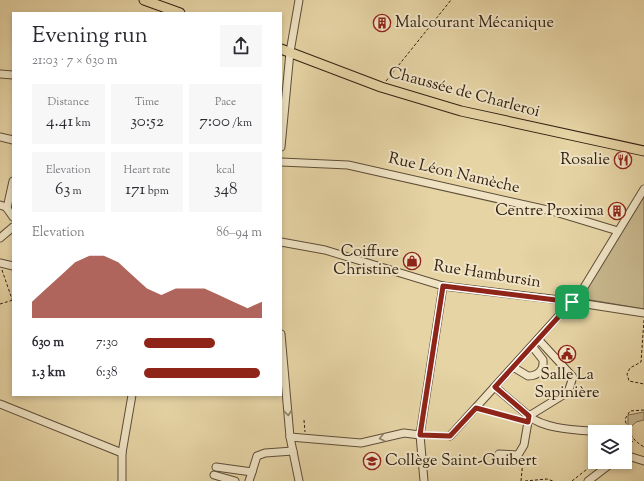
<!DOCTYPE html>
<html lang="en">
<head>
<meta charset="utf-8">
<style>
  :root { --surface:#fff; --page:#f7f7f7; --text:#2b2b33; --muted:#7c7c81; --accent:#8f2418 }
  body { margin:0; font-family:"Sorts Mill Goudy",serif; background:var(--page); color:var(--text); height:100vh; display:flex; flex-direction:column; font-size:15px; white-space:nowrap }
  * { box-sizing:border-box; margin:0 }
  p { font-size:13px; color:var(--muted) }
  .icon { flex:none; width:22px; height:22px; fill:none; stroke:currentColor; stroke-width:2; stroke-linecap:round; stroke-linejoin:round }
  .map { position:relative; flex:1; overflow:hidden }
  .sheet { position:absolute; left:12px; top:12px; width:270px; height:384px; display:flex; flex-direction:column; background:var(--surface); border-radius:0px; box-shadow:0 2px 6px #0003 }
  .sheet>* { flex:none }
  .buttons { position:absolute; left:588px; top:425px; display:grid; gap:8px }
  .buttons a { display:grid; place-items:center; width:44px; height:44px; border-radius:0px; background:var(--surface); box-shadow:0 2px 6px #0003; font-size:20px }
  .pin { position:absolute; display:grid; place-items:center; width:34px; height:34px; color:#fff; margin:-17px; border-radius:8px; box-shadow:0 2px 6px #0006 }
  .round { display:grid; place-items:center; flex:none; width:42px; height:42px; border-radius:0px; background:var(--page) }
  .head { display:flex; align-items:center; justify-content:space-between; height:68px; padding:0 20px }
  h1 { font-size:22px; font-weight:600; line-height:30px }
  .stats { display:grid; grid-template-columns:repeat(3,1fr); gap:6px; height:68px; padding:4px 20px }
  .stats div { display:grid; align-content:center; border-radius:0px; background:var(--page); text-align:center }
  .stats b { font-size:17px; font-weight:600 }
  .stats small { font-size:11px; font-weight:400 }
  .stats p { font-size:11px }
  .chart { height:112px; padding:8px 20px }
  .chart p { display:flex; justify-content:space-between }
  .chart svg { width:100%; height:72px; margin-top:4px; fill:var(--accent); opacity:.7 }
  ul { padding:0 20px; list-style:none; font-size:13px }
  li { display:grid; grid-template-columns:64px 48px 1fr; align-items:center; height:30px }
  li i { height:10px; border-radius:5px; background:var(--accent) }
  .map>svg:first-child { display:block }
</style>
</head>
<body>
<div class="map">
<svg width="644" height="481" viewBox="0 0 644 481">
  <rect width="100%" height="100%" fill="#e6d4a5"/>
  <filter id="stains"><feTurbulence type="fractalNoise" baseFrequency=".005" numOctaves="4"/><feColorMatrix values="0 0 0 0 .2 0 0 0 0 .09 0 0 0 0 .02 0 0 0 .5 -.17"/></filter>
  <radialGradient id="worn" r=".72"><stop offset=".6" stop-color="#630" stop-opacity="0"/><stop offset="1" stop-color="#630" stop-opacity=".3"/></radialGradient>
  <g fill="#c7b68c" stroke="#7c6c50">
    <polygon points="644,196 644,309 585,299 585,291"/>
    <polygon points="644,412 644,420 636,422 632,426 628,426 628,415"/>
  </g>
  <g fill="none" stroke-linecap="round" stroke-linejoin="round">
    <defs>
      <g id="minor">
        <polyline points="0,74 13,75"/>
        <polyline points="0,137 13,140"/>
        <polyline points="281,147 290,52 299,0"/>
        <polyline points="281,162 348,165 552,211 618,231"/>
        <polyline points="0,205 6,207 13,217"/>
        <polyline points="7,208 13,181"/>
        <polyline points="0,238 13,227"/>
        <polyline points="281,242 325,250 443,286 560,300 644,313"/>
        <polyline points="0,263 13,266"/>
        <polyline points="281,334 290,437 299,481"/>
        <path d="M513,367l15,9c11,0 16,-7 15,-16l-11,-14"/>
        <polyline points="495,387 529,416 568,392 573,377 538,339"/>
        <polyline points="0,404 122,453"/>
        <path d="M529,416c16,14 52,14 72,16"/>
        <polyline points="450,436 583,289 644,189"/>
        <polyline points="290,437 361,443 404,433 420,435"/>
        <polyline points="499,454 518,455 524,445 529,416"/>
        <polyline points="625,455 644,461"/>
        <polyline points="216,467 252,472 257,456 265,453 293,451"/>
        <polyline points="214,475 235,481"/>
        <polyline points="122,481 122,453 132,395"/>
        <polyline points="249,481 252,472"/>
        <polyline points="424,481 420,435 443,286"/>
        <polyline points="588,481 613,462"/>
      </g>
      <g id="major">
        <polyline points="144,0 180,13"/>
        <polyline points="281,49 381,87 461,111 644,151"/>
      </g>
    </defs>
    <use href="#minor" stroke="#5e4e38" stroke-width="9"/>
    <use href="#major" stroke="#312113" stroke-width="11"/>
    <g stroke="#312113" stroke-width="1" stroke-dasharray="3 2" stroke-linecap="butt">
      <polyline points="386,81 451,0"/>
      <polyline points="2,270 13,302"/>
      <polyline points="0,304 13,300"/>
      <polyline points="644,320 641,362 630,368 627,374 629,381 644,384"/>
      <polyline points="482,409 522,420"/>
      <path d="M644,410l-14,1 -5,8c3,13 7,21 19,28"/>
      <polyline points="304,420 305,432"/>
      <polyline points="427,435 443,436"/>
      <polyline points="427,437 444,438"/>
      <polyline points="625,440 635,442"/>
      <polyline points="521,481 523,460"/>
      <polyline points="525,481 547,479 553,481"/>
      <polyline points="572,481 596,462"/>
    </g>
    <use href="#minor" stroke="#efe3c4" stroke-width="7"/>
    <use href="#major" stroke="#e6d4a5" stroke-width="9"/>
  </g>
  <defs><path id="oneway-chevron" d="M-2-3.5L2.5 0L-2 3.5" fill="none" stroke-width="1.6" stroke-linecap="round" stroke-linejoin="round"/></defs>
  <g stroke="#90826c">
    <use href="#oneway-chevron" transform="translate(288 413) rotate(84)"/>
    <use href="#oneway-chevron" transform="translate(382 438) rotate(168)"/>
  </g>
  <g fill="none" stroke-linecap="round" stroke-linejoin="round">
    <defs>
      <polygon id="route" points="443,286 572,302 495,387 529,416 528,422 476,408 450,436 420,435"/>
    </defs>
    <use href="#route" stroke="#fff" stroke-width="8"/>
    <use href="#route" stroke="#8f2418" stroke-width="5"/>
  </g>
  <defs>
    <symbol id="building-ring" viewBox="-11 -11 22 22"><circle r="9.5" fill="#efe3c4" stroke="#8f2418" stroke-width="1.5"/><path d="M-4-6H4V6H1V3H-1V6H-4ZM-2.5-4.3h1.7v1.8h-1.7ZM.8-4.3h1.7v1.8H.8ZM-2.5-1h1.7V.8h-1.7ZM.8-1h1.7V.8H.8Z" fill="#8f2418"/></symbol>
    <symbol id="restaurant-ring" viewBox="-11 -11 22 22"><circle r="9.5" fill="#efe3c4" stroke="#8f2418" stroke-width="1.5"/><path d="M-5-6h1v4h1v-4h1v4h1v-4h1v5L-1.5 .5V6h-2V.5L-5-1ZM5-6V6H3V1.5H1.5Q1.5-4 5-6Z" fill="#8f2418"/></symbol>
    <symbol id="shop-ring" viewBox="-11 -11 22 22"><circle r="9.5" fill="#efe3c4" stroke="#8f2418" stroke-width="1.5"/><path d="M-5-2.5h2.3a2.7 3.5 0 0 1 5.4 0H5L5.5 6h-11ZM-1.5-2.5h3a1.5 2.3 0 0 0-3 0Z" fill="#8f2418"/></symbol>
    <symbol id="civic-ring" viewBox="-11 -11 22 22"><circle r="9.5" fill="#efe3c4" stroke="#8f2418" stroke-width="1.5"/><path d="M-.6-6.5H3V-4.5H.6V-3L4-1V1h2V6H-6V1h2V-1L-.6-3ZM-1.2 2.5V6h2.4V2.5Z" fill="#8f2418"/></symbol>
    <symbol id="school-ring" viewBox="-11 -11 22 22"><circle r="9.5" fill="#efe3c4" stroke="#8f2418" stroke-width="1.5"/><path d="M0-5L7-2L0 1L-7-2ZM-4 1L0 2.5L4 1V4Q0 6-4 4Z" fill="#8f2418"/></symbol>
  </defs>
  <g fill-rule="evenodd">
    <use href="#building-ring" x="372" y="13" width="20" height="20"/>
    <use href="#restaurant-ring" x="613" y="150" width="20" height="20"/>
    <use href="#building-ring" x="607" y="201" width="20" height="20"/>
    <use href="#shop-ring" x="402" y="251" width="20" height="20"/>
    <use href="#civic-ring" x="557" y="344" width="20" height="20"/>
    <use href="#school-ring" x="362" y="451" width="20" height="20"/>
  </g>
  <g text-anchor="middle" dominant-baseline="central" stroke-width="4" stroke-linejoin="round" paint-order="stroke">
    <g font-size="16" fill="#312113" stroke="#efe3c4" text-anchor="end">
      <text x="395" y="23" text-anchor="start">Malcourant Mécanique</text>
      <text x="610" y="160">Rosalie</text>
      <text x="604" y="211">Centre Proxima</text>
      <text x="399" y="252">Coiffure<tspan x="399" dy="18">Christine</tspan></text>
      <text x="567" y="375" text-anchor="middle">Salle La<tspan x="567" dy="18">Sapinière</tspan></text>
      <text x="385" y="461" text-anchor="start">Collège Saint-Guibert</text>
    </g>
    <g font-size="16" fill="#312113" stroke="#efe3c4">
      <text transform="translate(464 93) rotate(15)">Chaussée de Charleroi</text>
      <text transform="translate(454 174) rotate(13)">Rue Léon Namèche</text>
      <text transform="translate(487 275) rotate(9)">Rue Hambursin</text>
    </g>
  </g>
  <rect width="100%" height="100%" filter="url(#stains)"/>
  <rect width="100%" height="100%" fill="url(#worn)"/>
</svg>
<div class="buttons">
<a><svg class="icon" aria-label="layers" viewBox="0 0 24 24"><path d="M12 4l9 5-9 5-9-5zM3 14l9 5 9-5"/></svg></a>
</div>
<div class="pin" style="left:572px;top:302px;background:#1e9e55"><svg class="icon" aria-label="arrive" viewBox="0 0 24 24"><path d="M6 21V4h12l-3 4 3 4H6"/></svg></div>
<section class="sheet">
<div class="head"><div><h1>Evening run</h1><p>21:03 · 7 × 630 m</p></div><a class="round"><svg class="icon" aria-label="share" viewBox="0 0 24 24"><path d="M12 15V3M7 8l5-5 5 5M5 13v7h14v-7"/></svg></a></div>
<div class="stats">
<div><p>Distance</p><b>4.41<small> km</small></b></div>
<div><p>Time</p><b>30:52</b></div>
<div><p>Pace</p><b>7:00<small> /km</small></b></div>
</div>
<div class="stats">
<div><p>Elevation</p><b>63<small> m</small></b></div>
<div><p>Heart rate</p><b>171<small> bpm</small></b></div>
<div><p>kcal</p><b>348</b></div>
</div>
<div class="chart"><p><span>Elevation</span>86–94 m</p>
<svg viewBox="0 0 160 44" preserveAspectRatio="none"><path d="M0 44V34L10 26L20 18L30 10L40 6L50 6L60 10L70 18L80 26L90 30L100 26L110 26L120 26L130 30L140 34L150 38L160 34V44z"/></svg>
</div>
<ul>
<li><b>630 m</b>7:30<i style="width:60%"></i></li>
<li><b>1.3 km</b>6:38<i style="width:98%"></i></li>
</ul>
</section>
</div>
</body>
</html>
